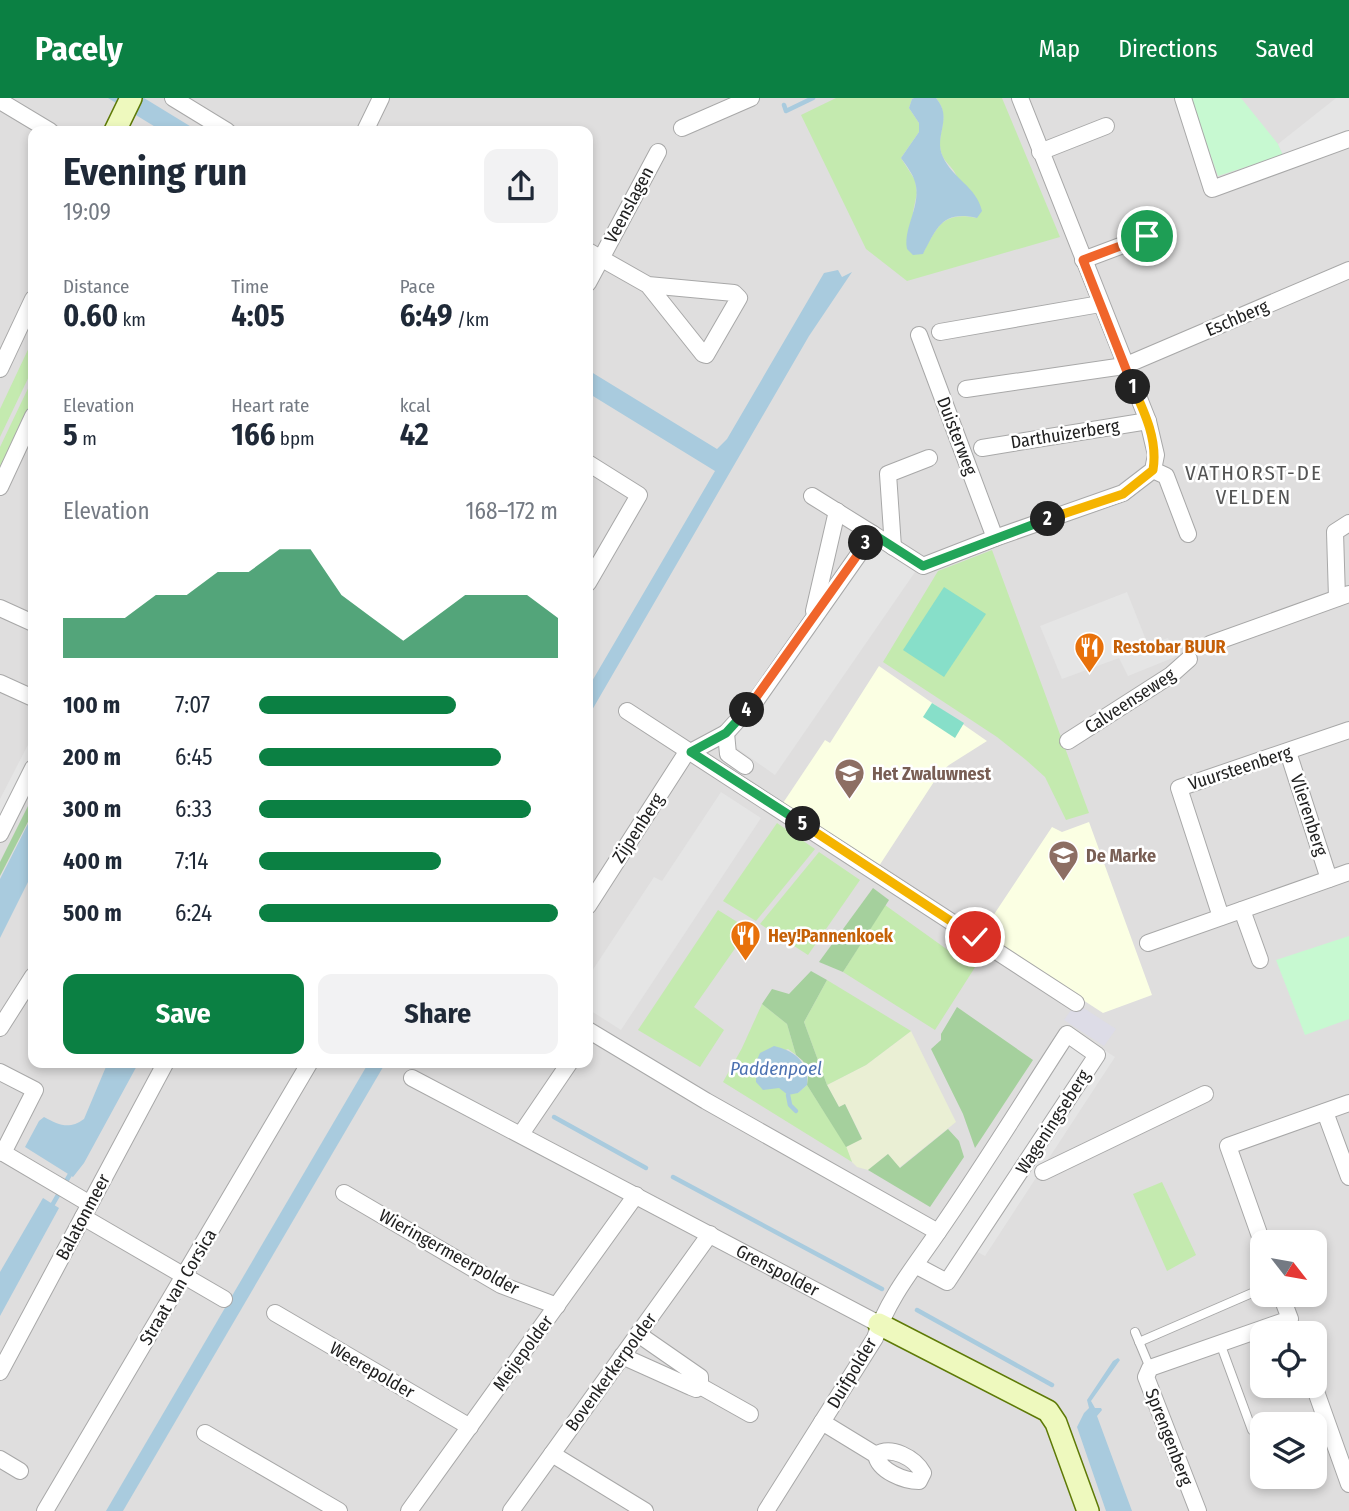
<!DOCTYPE html>
<html lang="en">
<head>
<meta charset="utf-8">
<style>
  :root { --surface:#fff; --page:#f2f2f3; --text:#1f2937; --muted:#747a83; --accent:#0b8043 }
  body { margin:0; font-family:"Fira Sans Condensed",sans-serif; background:var(--page); color:var(--text); height:100vh; display:flex; flex-direction:column; font-size:26px; white-space:nowrap }
  * { box-sizing:border-box; margin:0 }
  p { font-size:23px; color:var(--muted) }
  .icon { flex:none; width:38px; height:38px; fill:none; stroke:currentColor; stroke-width:2; stroke-linecap:round; stroke-linejoin:round }
  .map { position:relative; flex:1; overflow:hidden }
  .details { position:absolute; left:28px; top:28px; width:565px; height:942px; display:flex; flex-direction:column; background:var(--surface); border-radius:14px; box-shadow:0 4px 10px #0003 }
  .details>* { flex:none }
  .needle { width:46px; rotate:121deg }
  .fabs { position:absolute; left:1250px; top:1132px; display:grid; gap:14px }
  .fabs a { display:grid; place-items:center; width:77px; height:77px; border-radius:14px; background:var(--surface); box-shadow:0 4px 10px #0003; font-size:35px }
  .pin { position:absolute; display:grid; place-items:center; width:60px; height:60px; color:#fff; margin:-30px; border:4px solid #fff; border-radius:50%; box-shadow:0 2px 7px #0007 }
  .km { position:absolute; width:35px; height:35px; margin:-18px; border-radius:50%; background:#222; color:#fff; font-size:19px; line-height:35px; text-align:center }
  .round { display:grid; place-items:center; flex:none; width:74px; height:74px; border-radius:14px; background:var(--page) }
  .summary { display:flex; align-items:center; justify-content:space-between; height:119px; padding:0 35px }
  h1 { font-size:38px; font-weight:700; line-height:52px }
  .stats { display:grid; grid-template-columns:repeat(3,1fr); gap:10px; height:119px; padding:7px 35px }
  .stats div { display:grid; align-content:center }
  .stats b { font-size:30px; font-weight:700 }
  .stats small { font-size:19px; font-weight:400 }
  .stats p { font-size:19px }
  .chart { height:196px; padding:14px 35px }
  .chart p { display:flex; justify-content:space-between }
  .chart svg { width:100%; height:126px; margin-top:7px; fill:var(--accent); opacity:.7 }
  .action { display:flex; gap:14px; margin-top:auto; padding:14px 35px }
  .action a { flex:1; height:80px; border-radius:14px; background:var(--accent); color:#fff; font-size:28px; font-weight:700; line-height:80px; text-align:center }
  .action a+a { background:var(--page); color:var(--text) }
  ul { padding:0 35px; list-style:none; font-size:23px }
  li { display:grid; grid-template-columns:112px 84px 1fr; align-items:center; height:52px }
  li i { height:18px; border-radius:9px; background:var(--accent) }
  header { display:flex; align-items:center; gap:42px; box-sizing:border-box; height:98px; padding:0 35px; background:var(--accent); color:#fff }
  header strong { font-size:33px }
  nav { display:flex; gap:38px; margin-inline-start:auto; font-size:24px }
  .map>svg:first-child { display:block }
</style>
</head>
<body>
<header>
<strong>Pacely</strong>
<nav><a>Map</a><a>Directions</a><a>Saved</a></nav>
</header>
<div class="map">
<svg width="1349" height="1413" viewBox="0 0 1349 1413">
  <rect width="100%" height="100%" fill="#f1efe8"/>
  <path fill="#dfdede" fill-rule="evenodd" d="M0,0h1349v1413h-1349zM33,33h555v931h-555zM1262,1144h52v53h-52zM1262,1236h52v52h-52zM1262,1326h52v53h-52z"/>
  <g fill="#fbffe3">
    <polygon points="879,568 987,643 949,667 939,676 879,768 783,705 825,642 830,645"/>
    <polygon points="1089,724 1152,897 1103,915 981,836 1052,729 1062,734"/>
  </g>
  <polygon fill="#eaefd4" points="911,933 956,1024 899,1070 888,1056 868,1072 857,1069 852,1064 846,1049 862,1040 845,1006 839,1009 827,987 866,967"/>
  <g fill="#c4eaaf">
    <path d="M836,0h78l-2,1 -3,9 10,15v9l-18,26 14,22 2,13 -4,19 10,41c14,-26 20,-42 54,-35 -7,-15 -14,-30 -22,-45 -3,-6 -10,-11 -13,-18 -8,-21 11,-36 -6,-57h66l58,139 -153,44 -41,-32 -65,-134z"/>
    <polygon points="33,241 33,270 0,339 0,311"/>
    <polygon points="33,280 33,309 0,380 0,349"/>
    <polygon points="992,452 1089,715 1066,722 1045,679 1026,662 997,639 883,564 938,473"/>
    <polygon points="777,725 815,751 756,823 723,803"/>
    <polygon points="819,754 860,782 808,857 760,826"/>
    <polygon points="885,807 952,855 958,850 979,863 935,932 843,874"/>
    <polygon points="718,812 747,830 734,847 736,849 694,909 724,932 700,969 638,932"/>
    <polygon points="827,882 911,933 866,967 827,987 804,924"/>
    <polygon points="762,906 787,926 796,957 788,951 756,964 756,984 798,995 807,987 846,1048 852,1064 723,984 742,950"/>
    <polygon points="1162,1084 1196,1157 1167,1173 1133,1096"/>
  </g>
  <g fill="#a5d09d">
    <polygon points="33,698 33,714 0,778 0,764"/>
    <polygon points="873,790 889,802 843,874 819,864"/>
    <polygon points="811,873 827,882 804,924 827,987 839,1009 845,1006 862,1041 846,1049 807,987 808,978 803,963 796,957 787,926 762,906 772,891 789,896"/>
    <polygon points="957,909 1033,962 975,1050 963,1016 931,951 941,942 941,936"/>
    <polygon points="948,1031 959,1043 964,1059 930,1109 868,1072 888,1056 900,1070"/>
  </g>
  <g fill="#c7f9d1">
    <polygon points="1190,0 1241,0 1278,46 1283,57 1218,78"/>
    <polygon points="1349,838 1349,921 1305,937 1276,862"/>
  </g>
  <g fill="#87dfc9">
    <polygon points="944,489 986,516 944,579 903,552"/>
    <polygon points="932,605 964,625 955,640 923,619"/>
  </g>
  <g fill="#e5e5e5">
    <polygon points="1336,0 1349,0 1349,35 1283,57 1278,46"/>
    <polygon points="874,444 915,474 775,677 731,646"/>
    <polygon points="1127,494 1148,547 1168,540 1175,559 1128,578 1119,560 1062,581 1040,528"/>
    <polygon points="33,637 33,656 0,721 0,701"/>
    <polygon points="721,694 761,720 621,932 588,911 588,879 654,779 662,783"/>
    <polygon points="1065,927 1115,959 985,1158 966,1148 947,1175 917,1157"/>
  </g>
  <polygon fill="#dddce7" points="1076,905 1116,931 1104,948 1064,922"/>
  <g fill="#a9cbde">
    <polygon points="108,0 144,0 198,33 162,33"/>
    <path d="M914,0h22c18,21 -3,37 7,59 9,21 34,30 39,54l-5,7c-34,-8 -40,9 -54,36l-10,1 -6,-6c-4,-22 15,-44 8,-67 -2,-8 -9,-17 -14,-24l18,-26v-9l-10,-15 3,-9z"/>
    <polygon points="838,172 842,179 852,174 809,238 588,619 588,590 715,373 588,295 588,272 717,351 727,341 824,175"/>
    <polygon points="33,716 33,774 0,840 0,781"/>
    <path d="M774,948c21,5 35,16 33,39l-9,8 -10,2 -9,-7 -16,2 -7,-8v-20l4,-9z"/>
    <path d="M108,964h31l-55,101 -11,14 -48,-30 14,-26 5,-4c15,8 25,13 40,2z"/>
    <polygon points="369,964 386,964 123,1413 106,1413"/>
    <polygon points="43,1100 59,1110 0,1218 0,1174"/>
    <polygon points="1118,1260 1120,1262 1091,1303 1095,1310 1101,1310 1102,1312 1097,1318 1132,1413 1106,1413 1077,1329 1084,1315 1089,1310 1087,1302 1113,1263"/>
  </g>
  <g fill="none" stroke-linecap="round" stroke-linejoin="round">
    <g stroke="#a9cbde" stroke-width="4.5">
      <polyline points="784,7 786,13 813,0"/>
      <polyline points="788,997 790,1007 796,1013"/>
      <polyline points="554,1019 646,1070"/>
      <polyline points="673,1079 882,1191"/>
      <polyline points="50,1111 72,1073"/>
      <polyline points="917,1212 1052,1287"/>
    </g>
    <defs>
      <g id="lane">
        <polyline points="1135,1234 1150,1270"/>
        <polyline points="1139,1244 1252,1195"/>
        <polyline points="1220,1245 1252,1332"/>
      </g>
      <g id="street">
        <polyline points="173,0 227,33"/>
        <polyline points="1183,0 1212,91 1349,41"/>
        <polyline points="0,3 50,33"/>
        <polyline points="682,30 751,0"/>
        <polyline points="365,33 381,0"/>
        <polyline points="1040,54 1106,28"/>
        <polyline points="588,153 648,187 703,256 706,257 739,200 734,195 648,187"/>
        <polyline points="1083,162 1147,138"/>
        <polyline points="588,185 658,54"/>
        <polyline points="940,234 1100,206"/>
        <polyline points="919,237 995,440"/>
        <polyline points="0,271 33,201"/>
        <polyline points="966,291 1124,268 1349,172"/>
        <polyline points="982,350 1148,323"/>
        <polyline points="588,365 639,397 588,485"/>
        <polyline points="1153,372 1166,378 1188,436"/>
        <polyline points="0,389 33,318"/>
        <polyline points="812,398 873,436"/>
        <polyline points="893,449 888,376 929,360"/>
        <polyline points="1337,500 1335,434 1349,425"/>
        <polyline points="0,510 33,525"/>
        <polyline points="814,513 837,413"/>
        <polyline points="1210,546 1349,496"/>
        <polyline points="0,585 33,600"/>
        <polyline points="627,613 1076,905"/>
        <polyline points="1068,643 1171,577 1189,561"/>
        <polyline points="1288,654 1329,781"/>
        <polyline points="745,668 728,656 726,635 757,601 873,436 923,468 995,440 1123,395 1153,372 1156,357 1148,323 1020,0"/>
        <polyline points="0,736 33,670"/>
        <polyline points="588,808 685,657 726,635"/>
        <polyline points="1242,812 1260,862"/>
        <polyline points="1221,819 1179,690 1349,632"/>
        <polyline points="1148,845 1349,774"/>
        <polyline points="0,930 33,878"/>
        <polyline points="588,932 706,1003 938,1134"/>
        <polyline points="0,974 35,992 3,1055"/>
        <path id="s1" d="M412,980l467,246"/>
        <polyline points="1325,1014 1349,1079"/>
        <polyline points="521,1036 570,964"/>
        <polyline points="0,1053 90,1106"/>
        <polyline points="1043,1074 1205,996"/>
        <polyline points="344,1095 501,1187 557,1208"/>
        <polyline points="83,1119 224,1201"/>
        <polyline points="1262,1144 1228,1048 1349,1005"/>
        <polyline points="275,1215 470,1329"/>
        <polyline points="622,1258 691,1289 696,1291 700,1288 700,1279 638,1236"/>
        <polyline points="0,1274 166,964"/>
        <polyline points="700,1288 750,1316"/>
        <polyline points="1314,1288 1349,1386"/>
        <path d="M822,1324l54,33c3,16 28,26 43,26l4,-8c-8,-15 -32,-28 -47,-18"/>
        <polyline points="205,1335 339,1413"/>
        <polyline points="552,1356 645,1413"/>
        <polyline points="0,1361 20,1373"/>
        <polyline points="45,1413 310,964"/>
        <polyline points="409,1413 636,1097"/>
        <polyline points="511,1413 710,1136"/>
        <path d="M766,1413l109,-173c13,-40 40,-72 63,-106 45,-65 86,-132 129,-198l30,21 -150,227 -32,-17"/>
        <polyline points="1198,1413 1146,1279 1150,1270 1290,1221 1281,1197"/>
      </g>
      <g id="secondary">
        <polyline points="115,33 131,0"/>
        <polyline points="879,1226 1048,1313 1056,1325 1088,1413"/>
      </g>
    </defs>
    <use href="#lane" stroke="#a8a8a8" stroke-width="10"/>
    <use href="#street" stroke="#a8a8a8" stroke-width="18"/>
    <use href="#secondary" stroke="#5e7a06" stroke-width="24"/>
    <use href="#lane" stroke="#fff" stroke-width="8"/>
    <use href="#street" stroke="#fff" stroke-width="16"/>
    <use href="#secondary" stroke="#eef9be" stroke-width="21"/>
  </g>
  <g fill="none" stroke-linecap="round" stroke-linejoin="round">
    <defs>
      <polyline id="split-1" points="1133,289 1083,162 1147,138"/>
      <path id="split-2" d="M1048,421l75,-25 30,-24c5,-29 -8,-57 -20,-83"/>
      <polyline id="split-3" points="866,445 873,436 923,468 1048,421"/>
      <polyline id="split-4" points="747,612 866,445"/>
      <polyline id="split-5" points="747,612 726,635 691,654 803,726"/>
      <polyline id="split-6" points="803,726 975,839"/>
    </defs>
    <use href="#split-1" stroke="#fff" stroke-width="14"/>
    <use href="#split-2" stroke="#fff" stroke-width="14"/>
    <use href="#split-3" stroke="#fff" stroke-width="14"/>
    <use href="#split-4" stroke="#fff" stroke-width="14"/>
    <use href="#split-5" stroke="#fff" stroke-width="14"/>
    <use href="#split-6" stroke="#fff" stroke-width="14"/>
    <use href="#split-1" stroke="#f0652b" stroke-width="9"/>
    <use href="#split-2" stroke="#f5b400" stroke-width="9"/>
    <use href="#split-3" stroke="#22a559" stroke-width="9"/>
    <use href="#split-4" stroke="#f0652b" stroke-width="9"/>
    <use href="#split-5" stroke="#22a559" stroke-width="9"/>
    <use href="#split-6" stroke="#f5b400" stroke-width="9"/>
  </g>
  <defs>
    <symbol id="restaurant-pin" viewBox="-11 -11 22 30"><path d="M0 17L-7.5 6A9.5 9.5 0 1 1 7.5 6Z" fill="#e8710a" stroke="#fff"/><path d="M-5-6h1v4h1v-4h1v4h1v-4h1v5L-1.5 .5V6h-2V.5L-5-1ZM5-6V6H3V1.5H1.5Q1.5-4 5-6Z" fill="#fff"/></symbol>
    <symbol id="school-pin" viewBox="-11 -11 22 30"><path d="M0 17L-7.5 6A9.5 9.5 0 1 1 7.5 6Z" fill="#8d6e63" stroke="#fff"/><path d="M0-5L7-2L0 1L-7-2ZM-4 1L0 2.5L4 1V4Q0 6-4 4Z" fill="#fff"/></symbol>
  </defs>
  <g fill-rule="evenodd">
    <use href="#restaurant-pin" x="1072" y="532" width="35" height="47"/>
    <use href="#school-pin" x="832" y="658" width="35" height="47"/>
    <use href="#school-pin" x="1046" y="740" width="35" height="47"/>
    <use href="#restaurant-pin" x="728" y="820" width="35" height="47"/>
  </g>
  <g text-anchor="middle" dominant-baseline="central" stroke-width="5" stroke-linejoin="round" paint-order="stroke">
    <g font-size="18" fill="#212121" stroke="#fff">
      <text transform="translate(629 107) rotate(-62)">Veenslagen</text>
      <text transform="translate(1237 220) rotate(-23)">Eschberg</text>
      <text transform="translate(1065 336) rotate(-9)">Darthuizerberg</text>
      <text transform="translate(957 338) rotate(69)">Duisterweg</text>
      <text transform="translate(1130 603) rotate(-33)">Calveenseweg</text>
      <text transform="translate(1240 670) rotate(-18)">Vuursteenberg</text>
      <text transform="translate(1309 717) rotate(72)">Vlierenberg</text>
      <text transform="translate(638 730) rotate(-57)">Zijpenberg</text>
      <text transform="translate(1053 1024) rotate(-57)">Wageningseberg</text>
      <text transform="translate(83 1119) rotate(-62)">Balatonmeer</text>
      <text transform="translate(449 1154) rotate(29)">Wieringermeerpolder</text>
      <text stroke="none"><textPath href="#s1" startOffset="413">Grenspolder</textPath></text>
      <text transform="translate(178 1189) rotate(-59)">Straat van Corsica</text>
      <text transform="translate(523 1255) rotate(-54)">Meijepolder</text>
      <text transform="translate(372 1272) rotate(30)">Weerepolder</text>
      <text transform="translate(611 1274) rotate(-54)">Bovenkerkerpolder</text>
      <text transform="translate(852 1275) rotate(-59)">Duifpolder</text>
      <text transform="translate(1169 1339) rotate(69)">Sprengenberg</text>
    </g>
    <g font-size="18" font-weight="bold" fill="#c56008" stroke="#fff" text-anchor="start">
      <text x="1113" y="549">Restobar BUUR</text>
      <text x="768" y="838">Hey!Pannenkoek</text>
    </g>
    <g font-size="18" font-weight="bold" fill="#785e54" stroke="#fff" text-anchor="start">
      <text x="872" y="676">Het Zwaluwnest</text>
      <text x="1086" y="758">De Marke</text>
    </g>
    <g font-size="19" font-style="italic" fill="#4d72b1" stroke="#fff">
      <text x="776" y="970">Paddenpoel</text>
    </g>
    <g font-size="21" letter-spacing="2" fill="#545454" stroke="#fff">
      <text x="1254" y="375">VATHORST-DE<tspan x="1254" dy="24">VELDEN</tspan></text>
    </g>
  </g>
</svg>
<div class="fabs">
<a><svg class="needle" viewBox="-14 -14 28 28"><path d="M0-13l5 13h-10z" fill="#e53935"/><path d="M0 13l5-13h-10z" fill="#747a83"/></svg></a>
<a><svg class="icon" aria-label="locate" viewBox="0 0 24 24"><circle cx="12" cy="12" r="6"/><path d="M12 2v4M12 18v4M2 12h4M18 12h4"/></svg></a>
<a><svg class="icon" aria-label="layers" viewBox="0 0 24 24"><path d="M12 4l9 5-9 5-9-5zM3 14l9 5 9-5"/></svg></a>
</div>
<div class="pin" style="left:1147px;top:138px;background:#1e9e55"><svg class="icon" aria-label="arrive" viewBox="0 0 24 24"><path d="M6 21V4h12l-3 4 3 4H6"/></svg></div>
<div class="pin" style="left:975px;top:839px;background:#d93025"><svg class="icon" aria-label="check" viewBox="0 0 24 24"><path d="M5 12l5 5 9-10"/></svg></div>
<b class="km" style="left:1133px;top:289px">1</b>
<b class="km" style="left:1048px;top:421px">2</b>
<b class="km" style="left:866px;top:445px">3</b>
<b class="km" style="left:747px;top:612px">4</b>
<b class="km" style="left:803px;top:726px">5</b>
<section class="details">
<div class="summary"><div><h1>Evening run</h1><p>19:09</p></div><a class="round"><svg class="icon" aria-label="share" viewBox="0 0 24 24"><path d="M12 15V3M7 8l5-5 5 5M5 13v7h14v-7"/></svg></a></div>
<div class="stats">
<div><p>Distance</p><b>0.60<small> km</small></b></div>
<div><p>Time</p><b>4:05</b></div>
<div><p>Pace</p><b>6:49<small> /km</small></b></div>
</div>
<div class="stats">
<div><p>Elevation</p><b>5<small> m</small></b></div>
<div><p>Heart rate</p><b>166<small> bpm</small></b></div>
<div><p>kcal</p><b>42</b></div>
</div>
<div class="chart"><p><span>Elevation</span>168–172 m</p>
<svg viewBox="0 0 160 44" preserveAspectRatio="none"><path d="M0 44V30L10 30L20 30L30 22L40 22L50 14L60 14L70 6L80 6L90 22L100 30L110 38L120 30L130 22L140 22L150 22L160 30V44z"/></svg>
</div>
<ul>
<li><b>100 m</b>7:07<i style="width:66%"></i></li>
<li><b>200 m</b>6:45<i style="width:81%"></i></li>
<li><b>300 m</b>6:33<i style="width:91%"></i></li>
<li><b>400 m</b>7:14<i style="width:61%"></i></li>
<li><b>500 m</b>6:24<i style="width:100%"></i></li>
</ul>
<div class="action"><a>Save</a><a>Share</a></div>
</section>
</div>
</body>
</html>
